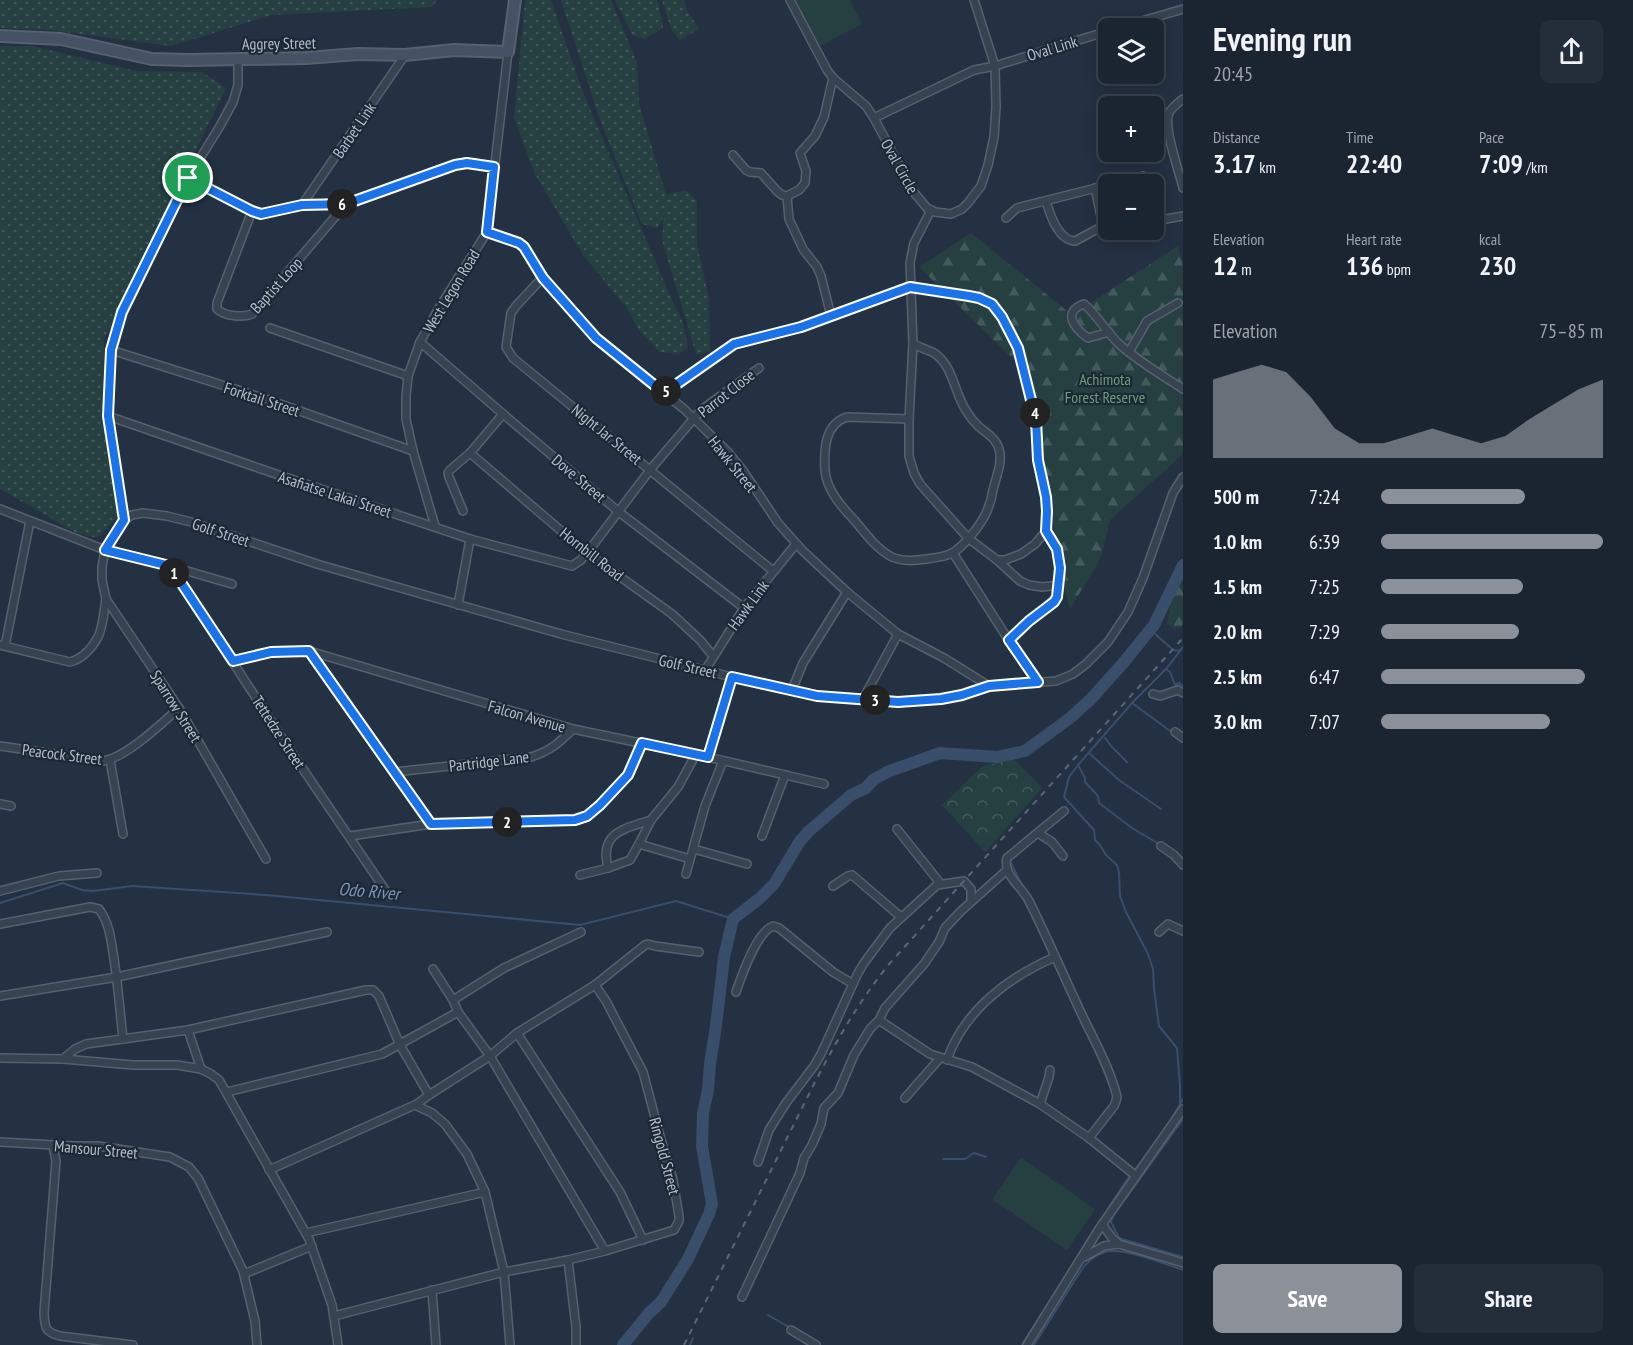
<!DOCTYPE html>
<html lang="en">
<head>
<meta charset="utf-8">
<style>
  :root { --surface:#1b2532; --page:#242d3a; --text:#f1f3f6; --muted:#a0a5ac; --line:#39424d; --accent:#8c9099 }
  body { margin:0; font-family:"PT Sans Narrow",sans-serif; background:var(--page); color:var(--text); height:100vh; display:flex; flex-direction:column; font-size:22px; white-space:nowrap }
  * { box-sizing:border-box; margin:0 }
  p { font-size:20px; color:var(--muted) }
  .icon { flex:none; width:33px; height:33px; fill:none; stroke:currentColor; stroke-width:2; stroke-linecap:round; stroke-linejoin:round }
  .map { position:relative; flex:1; overflow:hidden }
  .panel { display:flex; flex-direction:column; background:var(--surface); width:450px }
  .panel>* { flex:none }
  .fabs { position:absolute; left:1098px; top:18px; display:grid; gap:12px }
  .fabs a { display:grid; place-items:center; width:66px; height:66px; border-radius:9px; background:var(--surface); box-shadow:0 3px 15px #0003,0 0 0 2px var(--line); font-size:30px }
  .pin { position:absolute; display:grid; place-items:center; width:51px; height:51px; color:#fff; margin:-26px; border:3px solid #fff; border-radius:50%; box-shadow:0 2px 6px #0007 }
  .km { position:absolute; width:30px; height:30px; margin:-15px; border-radius:50%; background:#222; color:#fff; font-size:16px; line-height:30px; text-align:center }
  .round { display:grid; place-items:center; flex:none; width:63px; height:63px; border-radius:9px; background:var(--page) }
  .summary { display:flex; align-items:center; justify-content:space-between; height:102px; padding:0 30px }
  h1 { font-size:33px; font-weight:700; line-height:45px }
  .figures { display:grid; grid-template-columns:repeat(3,1fr); gap:9px; height:102px; padding:6px 30px }
  .figures div { display:grid; align-content:center }
  .figures b { font-size:26px; font-weight:700 }
  .figures small { font-size:16px; font-weight:400 }
  .figures p { font-size:16px }
  .chart { height:168px; padding:12px 30px }
  .chart p { display:flex; justify-content:space-between }
  .chart svg { width:100%; height:108px; margin-top:6px; fill:var(--accent); opacity:.7 }
  .cta { display:flex; gap:12px; margin-top:auto; padding:12px 30px }
  .cta a { flex:1; height:69px; border-radius:9px; background:var(--accent); color:#fff; font-size:24px; font-weight:700; line-height:69px; text-align:center }
  .cta a+a { background:var(--page); color:var(--text) }
  ul { padding:0 30px; list-style:none; font-size:20px }
  li { display:grid; grid-template-columns:96px 72px 1fr; align-items:center; height:45px }
  li i { height:15px; border-radius:8px; background:var(--accent) }
  main { display:flex; flex:1; min-height:0 }
  .map>svg:first-child { display:block }
</style>
</head>
<body>
<main>
<div class="map">
<svg width="1183" height="1345" viewBox="0 0 1183 1345">
  <defs>
    <pattern id="grass-dots" width="8" height="8" patternUnits="userSpaceOnUse" patternTransform="scale(1.5)"><rect width="8" height="8" fill="#264042"/><path d="M2 2h.1M6 6h.1" fill="none" stroke="#435a5c" stroke-width="1.8" stroke-linecap="round"/></pattern>
    <pattern id="forest-firs" width="22" height="20" patternUnits="userSpaceOnUse" patternTransform="scale(1.5)"><rect width="22" height="20" fill="#264042"/><path d="M5 1l3.5 6h-7zM16 11l3.5 6h-7z" fill="#435a5c"/></pattern>
    <pattern id="park-crowns" width="20" height="18" patternUnits="userSpaceOnUse" patternTransform="scale(1.5)"><rect width="20" height="18" fill="#264042"/><path d="M2 6a3 3 0 1 1 6 0M12 15a3 3 0 1 1 6 0" fill="none" stroke="#435a5c"/></pattern>
  </defs>
  <rect width="100%" height="100%" fill="#243142"/>
  <g fill="url(#grass-dots)">
    <polygon points="0,0 437,0 432,7 271,15 171,46 50,30 0,28"/>
    <polygon points="525,0 551,0 584,95 671,298 683,323 688,347 679,354 660,352 641,333 626,307 583,255 535,174 514,118"/>
    <polygon points="561,0 611,0 637,62 639,103 666,195 686,190 697,201 697,244 709,299 710,352 696,354 662,240 664,216 657,228 642,224 600,120"/>
    <polygon points="615,0 657,0 659,4 663,28 645,39 633,36"/>
    <path d="M662,0h22l4,12 11,17 -19,11c-12,-14 -12,-23 -18,-40z"/>
    <polygon points="0,46 32,46 136,71 202,72 226,88 104,340 104,419 120,515 97,538 77,533 0,489"/>
  </g>
  <g fill="url(#forest-firs)">
    <polygon points="971,233 1072,315 1178,246 1183,266 1183,452 1182,455 1110,520 1101,558 1070,609 1059,570 1048,481 1015,361 919,267"/>
    <path d="M1183,577v46l-2,5 -6,1 -8,-5c3,-17 6,-32 16,-47z"/>
  </g>
  <polygon fill="url(#park-crowns)" points="1014,759 1042,788 985,852 942,805 983,766"/>
  <g fill="#264042">
    <polygon points="796,0 850,0 862,24 820,46"/>
    <polygon points="1021,1158 1095,1209 1067,1250 992,1199"/>
  </g>
  <g fill="none" stroke-linecap="round" stroke-linejoin="round">
    <g stroke="#384e6b" stroke-width="2">
      <polyline points="1154,625 1154,633 1171,648"/>
      <polyline points="1173,650 1180,651"/>
      <polyline points="1166,669 1170,672 1175,685 1179,683 1183,686"/>
      <polyline points="1132,703 1173,733"/>
      <polyline points="1105,738 1112,747 1127,762"/>
      <polyline points="1090,754 1119,780 1161,809"/>
      <polyline points="1078,765 1085,778 1085,782 1098,796 1099,803 1132,828 1159,844"/>
      <polyline points="1009,859 1024,889"/>
      <polyline points="0,903 63,883 82,890 93,891 132,886 266,895 580,925 676,901 733,919"/>
      <polyline points="1180,1103 1180,1086 1177,1048 1159,1026 1154,989 1153,969 1148,954 1126,912 1120,896 1119,872 1117,865 1106,855 1100,845 1095,840 1094,830 1064,797 1069,777 1078,765 1132,703 1166,669 1183,647"/>
      <polyline points="1183,1119 1113,1216 1111,1222 1119,1238 1183,1257"/>
      <polyline points="943,1159 965,1159 974,1153 986,1157"/>
      <polyline points="1134,1171 1169,1123 1183,1099"/>
      <polyline points="768,1315 792,1329"/>
      <polyline points="690,1345 693,1338"/>
      <polyline points="1022,1345 1107,1210 1130,1175"/>
      <path d="M1034,1345l46,-73c6,-9 14,-17 25,-20 19,-5 59,12 78,18"/>
    </g>
    <polyline stroke="#384e6b" stroke-width="12" points="623,1345 649,1313 661,1302 688,1259 709,1214 712,1204 702,1146 703,1113 708,1090 710,1064 716,1026 724,957 733,919 760,898 774,884 800,841 809,831 851,795 866,788 873,780 887,772 940,753 997,757 1025,751 1070,718 1091,699 1124,662 1154,625 1183,565"/>
    <defs>
      <g id="minor">
        <polyline points="790,0 827,70 833,78 866,106 874,118 912,190 927,208 935,212 951,214 962,209 968,203 981,186 988,165 994,137 996,107 995,66 974,0"/>
        <polyline points="1118,28 1183,9"/>
        <path d="M1183,99c-5,4 -11,8 -14,14 -6,14 10,58 14,75"/>
        <polyline points="874,118 974,70 995,66 1108,31"/>
        <polyline points="733,155 746,170 750,172 761,173 777,191 782,195 787,196 799,190 805,183 806,171 800,153 815,136 824,117 833,78"/>
        <polyline points="188,178 252,211 261,214 302,205 346,204 455,165 467,163 494,167"/>
        <polyline points="1111,184 1143,176 1147,179 1150,184"/>
        <polyline points="787,196 789,219 803,249 817,267 821,276 831,316"/>
        <polyline points="1154,200 1158,218 1161,220 1183,216"/>
        <path d="M1046,201c4,14 12,39 29,40l28,-15 -8,-38"/>
        <polyline points="302,205 405,55"/>
        <polyline points="931,210 914,243 910,263 913,344 909,419 909,456 914,473 920,484 968,538 997,560 1020,581 1029,585 1042,587 1059,585"/>
        <path d="M252,211l-35,92v6c7,7 26,9 35,5l94,-110"/>
        <polyline points="1006,218 1017,208 1108,185"/>
        <polyline points="487,232 519,243 524,247 543,277 596,338 684,409 727,451 744,472 778,523 803,551 847,592 898,634 944,658 989,686"/>
        <polyline points="543,277 516,306 511,313 506,347 513,358 773,571"/>
        <polyline points="270,328 408,376"/>
        <path d="M1109,332l-21,6c-13,-9 -27,-26 -4,-34 13,11 22,27 34,39 18,17 44,32 65,46"/>
        <polyline points="420,342 503,414 619,512 744,608"/>
        <polyline points="111,350 263,398 413,451"/>
        <polyline points="1129,352 1147,321 1178,303"/>
        <polyline points="664,393 734,344 801,327 910,287 969,296 979,298 992,304 1002,317 1011,331 1018,348 1036,420 1038,460 1046,497 1047,511 1046,531 1035,544 1021,554 1005,560 997,560"/>
        <polyline points="108,416 270,472 470,539 572,566 581,560 587,553 650,470 701,410 759,368"/>
        <path d="M909,419l-62,-2c-23,7 -23,34 -22,54 2,20 17,36 30,50 10,12 21,27 35,35 11,6 24,5 36,3 8,-1 19,-2 26,-6 12,-6 30,-30 35,-42 3,-7 5,-14 6,-21 3,-13 10,-28 6,-41 -3,-11 -13,-16 -21,-23 -4,-4 -8,-9 -11,-14 -13,-18 -13,-46 -33,-59 -6,-3 -15,-6 -21,-9"/>
        <polyline points="470,453 587,553 672,614 700,640 713,656"/>
        <polyline points="0,509 105,550 170,566 232,584"/>
        <polyline points="463,511 449,477 448,473 450,470 470,453 503,414"/>
        <polyline points="124,520 108,416 111,350 122,312 158,239 188,178 220,126 233,102 238,85 238,59"/>
        <polyline points="435,526 413,451 406,419 406,396 408,376 420,342 439,308 487,232 508,52"/>
        <polyline points="953,553 1015,650 1038,682"/>
        <polyline points="170,566 294,756 390,897"/>
        <polyline points="458,605 470,539"/>
        <path d="M1009,640l48,-43c7,-23 3,-47 -11,-66"/>
        <path d="M0,645l70,17c12,-3 22,-14 28,-25 5,-9 6,-27 8,-38"/>
        <polyline points="5,646 30,521"/>
        <polyline points="310,652 431,824"/>
        <polyline points="233,661 271,652 309,651 573,729 708,757 824,784"/>
        <polyline points="706,669 744,608 796,544"/>
        <polyline points="792,690 803,663 847,592"/>
        <polyline points="1153,694 1160,696 1178,690 1183,693"/>
        <polyline points="863,699 898,634"/>
        <polyline points="1175,732 1183,738"/>
        <path d="M0,746l102,15c23,-2 60,-38 77,-53"/>
        <polyline points="708,757 732,677"/>
        <polyline points="110,760 123,834"/>
        <path d="M395,772l136,-15c19,-6 28,-14 42,-28"/>
        <polyline points="0,804 11,806"/>
        <path d="M1064,811l-57,47c-5,16 15,29 22,43 19,38 36,78 54,116 12,25 26,50 33,76 2,5 0,8 -2,13l-25,32"/>
        <polyline points="897,829 940,883"/>
        <polyline points="1038,833 1052,842 1063,856"/>
        <polyline points="350,836 431,824 575,820 587,816 599,805 628,775 642,743"/>
        <polyline points="762,836 785,775"/>
        <polyline points="1161,846 1174,855 1183,865"/>
        <polyline points="694,849 747,864"/>
        <polyline points="266,859 179,708 106,599 102,580 102,567 105,550 124,520 132,515 143,513 167,516 191,522 317,564 561,634 732,677 817,696 898,702 941,699 962,695 989,686 1056,681 1073,674 1086,664 1108,642 1128,612 1143,578 1173,493 1183,477"/>
        <polyline points="690,859 639,844 651,820 678,787 696,754"/>
        <polyline points="608,868 630,860 639,844"/>
        <polyline points="686,874 705,806 723,761"/>
        <path d="M580,875l28,-7c-9,-35 15,-39 43,-48"/>
        <polyline points="833,886 848,876 852,875 901,917"/>
        <polyline points="0,891 59,876 97,873"/>
        <path d="M0,924l90,-17 9,2c11,15 12,32 15,50 4,26 6,53 9,80"/>
        <polyline points="1159,932 1168,924 1183,931"/>
        <polyline points="433,969 453,1000 458,1012 490,1056 605,1251"/>
        <path d="M736,992c6,-17 20,-59 37,-66l6,2 54,44 20,12"/>
        <polyline points="0,996 117,977 327,932"/>
        <polyline points="453,1000 504,968 581,932"/>
        <polyline points="879,1020 930,1054 972,1067 1040,1104 1089,1138 1136,1176"/>
        <polyline points="188,1030 201,1069"/>
        <polyline points="517,1033 620,1192 643,1240"/>
        <polyline points="0,1058 63,1059 133,1065 177,1065 201,1069 211,1074 219,1080 309,1239 332,1305 338,1345"/>
        <polyline points="63,1059 75,1049 86,1044 188,1030 366,990 373,990 379,996 400,1045 429,1095 417,1104 419,1107 432,1113 445,1124 467,1154 485,1192 504,1272 510,1345"/>
        <path d="M947,1060c17,-50 62,-83 108,-103"/>
        <polyline points="227,1092 382,1054 458,1012"/>
        <polyline points="429,1095 490,1056 517,1033 595,985 645,945 648,944 655,946 699,952"/>
        <polyline points="905,1098 940,1058"/>
        <polyline points="1040,1104 1049,1077 1050,1070"/>
        <polyline points="0,1142 73,1146 98,1146 170,1157 189,1167 198,1178 243,1271 255,1321 257,1345"/>
        <path d="M53,1145l3,16 -12,152c1,15 1,19 16,23l73,9"/>
        <polyline points="758,1162 769,1130 786,1103 814,1066 821,1054 858,973 864,963 890,928 937,885 964,881 971,889 971,901"/>
        <polyline points="269,1170 417,1104"/>
        <polyline points="1102,1224 1112,1238 1119,1244"/>
        <polyline points="306,1233 485,1192"/>
        <polyline points="1084,1257 1104,1246 1119,1244 1183,1263"/>
        <polyline points="568,1260 576,1327 576,1345"/>
        <polyline points="244,1274 312,1246"/>
        <polyline points="432,1290 436,1345"/>
        <polyline points="742,1297 800,1173 804,1158 812,1145 821,1124 824,1108 838,1093 854,1055 870,1029 879,1020 885,1008 924,964 939,942 945,928 961,911 1007,870"/>
        <polyline points="334,1316 504,1272 568,1260 605,1251 674,1230 679,1221 679,1216 673,1180 661,1140 643,1072 606,1001 595,985"/>
        <polyline points="791,1330 816,1345"/>
        <polyline points="1027,1345 1099,1229 1183,1109"/>
      </g>
      <polyline id="secondary" points="0,36 61,39 152,59 188,60 306,58 358,54 405,55 454,50 508,52 515,0"/>
    </defs>
    <use href="#minor" stroke="#56616e" stroke-width="10"/>
    <use href="#secondary" stroke="#56616e" stroke-width="14"/>
    <use href="#minor" stroke="#384351" stroke-width="7"/>
    <use href="#secondary" stroke="#465264" stroke-width="10"/>
    <path stroke="#5a6778" stroke-width="2" stroke-dasharray="6 6" stroke-linecap="butt" d="M684,1345l133,-267c23,-43 42,-77 73,-115l293,-325"/>
  </g>
  <g fill="none" stroke-linecap="round" stroke-linejoin="round">
    <defs>
      <polygon id="route" points="467,163 494,167 487,232 519,243 524,247 543,278 596,338 664,393 734,344 801,327 910,287 969,296 979,298 992,304 1002,317 1018,348 1036,420 1038,460 1046,497 1047,511 1046,531 1057,549 1060,568 1057,597 1054,602 1029,621 1009,640 1038,682 989,686 962,695 941,699 898,702 817,696 732,677 708,757 642,743 628,775 600,805 587,816 575,820 431,824 309,651 271,652 233,661 170,566 105,550 124,520 108,416 111,350 122,312 188,178 252,211 261,214 302,205 346,204 455,165"/>
    </defs>
    <use href="#route" stroke="#fff" stroke-width="12"/>
    <use href="#route" stroke="#1a73e8" stroke-width="8"/>
  </g>
  <g text-anchor="middle" dominant-baseline="central" stroke-width="4.5" stroke-linejoin="round" paint-order="stroke">
    <g font-size="16" fill="#b5becb" stroke="#1d2836">
      <text transform="translate(279 43) rotate(-1)">Aggrey Street</text>
      <text transform="translate(1052 48) rotate(-17)">Oval Link</text>
      <text transform="translate(354 130) rotate(-56)">Barbet Link</text>
      <text transform="translate(900 166) rotate(61)">Oval Circle</text>
      <text transform="translate(276 285) rotate(-48)">Baptist Loop</text>
      <text transform="translate(451 291) rotate(-59)">West Legon Road</text>
      <text transform="translate(726 393) rotate(-38)">Parrot Close</text>
      <text transform="translate(262 399) rotate(18)">Forktail Street</text>
      <text transform="translate(607 434) rotate(39)">Night Jar Street</text>
      <text transform="translate(733 464) rotate(51)">Hawk Street</text>
      <text transform="translate(579 478) rotate(40)">Dove Street</text>
      <text transform="translate(335 494) rotate(18)">Asafiatse Lakai Street</text>
      <text transform="translate(221 532) rotate(18)">Golf Street</text>
      <text transform="translate(592 554) rotate(38)">Hornbill Road</text>
      <text transform="translate(748 605) rotate(-54)">Hawk Link</text>
      <text transform="translate(688 666) rotate(13)">Golf Street</text>
      <text transform="translate(176 706) rotate(58)">Sparrow Street</text>
      <text transform="translate(527 716) rotate(16)">Falcon Avenue</text>
      <text transform="translate(279 732) rotate(57)">Tettedze Street</text>
      <text transform="translate(62 754) rotate(7)">Peacock Street</text>
      <text transform="translate(489 761) rotate(-7)">Partridge Lane</text>
      <text transform="translate(96 1149) rotate(5)">Mansour Street</text>
      <text transform="translate(665 1156) rotate(75)">Ringold Street</text>
    </g>
    <g font-size="16" fill="#6b9e76" stroke="#1d2836">
      <text x="1105" y="379">Achimota<tspan x="1105" dy="18">Forest Reserve</tspan></text>
    </g>
    <g font-size="18" font-style="italic" fill="#7b94b4" stroke="#1d2836">
      <text transform="translate(369 891) rotate(5)">Odo River</text>
    </g>
  </g>
</svg>
<div class="fabs">
<a><svg class="icon" aria-label="layers" viewBox="0 0 24 24"><path d="M12 4l9 5-9 5-9-5zM3 14l9 5 9-5"/></svg></a>
<a>+</a>
<a>−</a>
</div>
<div class="pin" style="left:188px;top:178px;background:#1e9e55"><svg class="icon" aria-label="arrive" viewBox="0 0 24 24"><path d="M6 21V4h12l-3 4 3 4H6"/></svg></div>
<b class="km" style="left:174px;top:573px">1</b>
<b class="km" style="left:507px;top:822px">2</b>
<b class="km" style="left:875px;top:700px">3</b>
<b class="km" style="left:1035px;top:413px">4</b>
<b class="km" style="left:666px;top:391px">5</b>
<b class="km" style="left:342px;top:204px">6</b>
</div>
<section class="panel">
<div class="summary"><div><h1>Evening run</h1><p>20:45</p></div><a class="round"><svg class="icon" aria-label="share" viewBox="0 0 24 24"><path d="M12 15V3M7 8l5-5 5 5M5 13v7h14v-7"/></svg></a></div>
<div class="figures">
<div><p>Distance</p><b>3.17<small> km</small></b></div>
<div><p>Time</p><b>22:40</b></div>
<div><p>Pace</p><b>7:09<small> /km</small></b></div>
</div>
<div class="figures">
<div><p>Elevation</p><b>12<small> m</small></b></div>
<div><p>Heart rate</p><b>136<small> bpm</small></b></div>
<div><p>kcal</p><b>230</b></div>
</div>
<div class="chart"><p><span>Elevation</span>75–85 m</p>
<svg viewBox="0 0 160 44" preserveAspectRatio="none"><path d="M0 44V12L10 9L20 6L30 9L40 19L50 32L60 38L70 38L80 35L90 32L100 35L110 38L120 35L130 28L140 22L150 16L160 12V44z"/></svg>
</div>
<ul>
<li><b>500 m</b>7:24<i style="width:65%"></i></li>
<li><b>1.0 km</b>6:39<i style="width:100%"></i></li>
<li><b>1.5 km</b>7:25<i style="width:64%"></i></li>
<li><b>2.0 km</b>7:29<i style="width:62%"></i></li>
<li><b>2.5 km</b>6:47<i style="width:92%"></i></li>
<li><b>3.0 km</b>7:07<i style="width:76%"></i></li>
</ul>
<div class="cta"><a>Save</a><a>Share</a></div>
</section>
</main>
</body>
</html>
